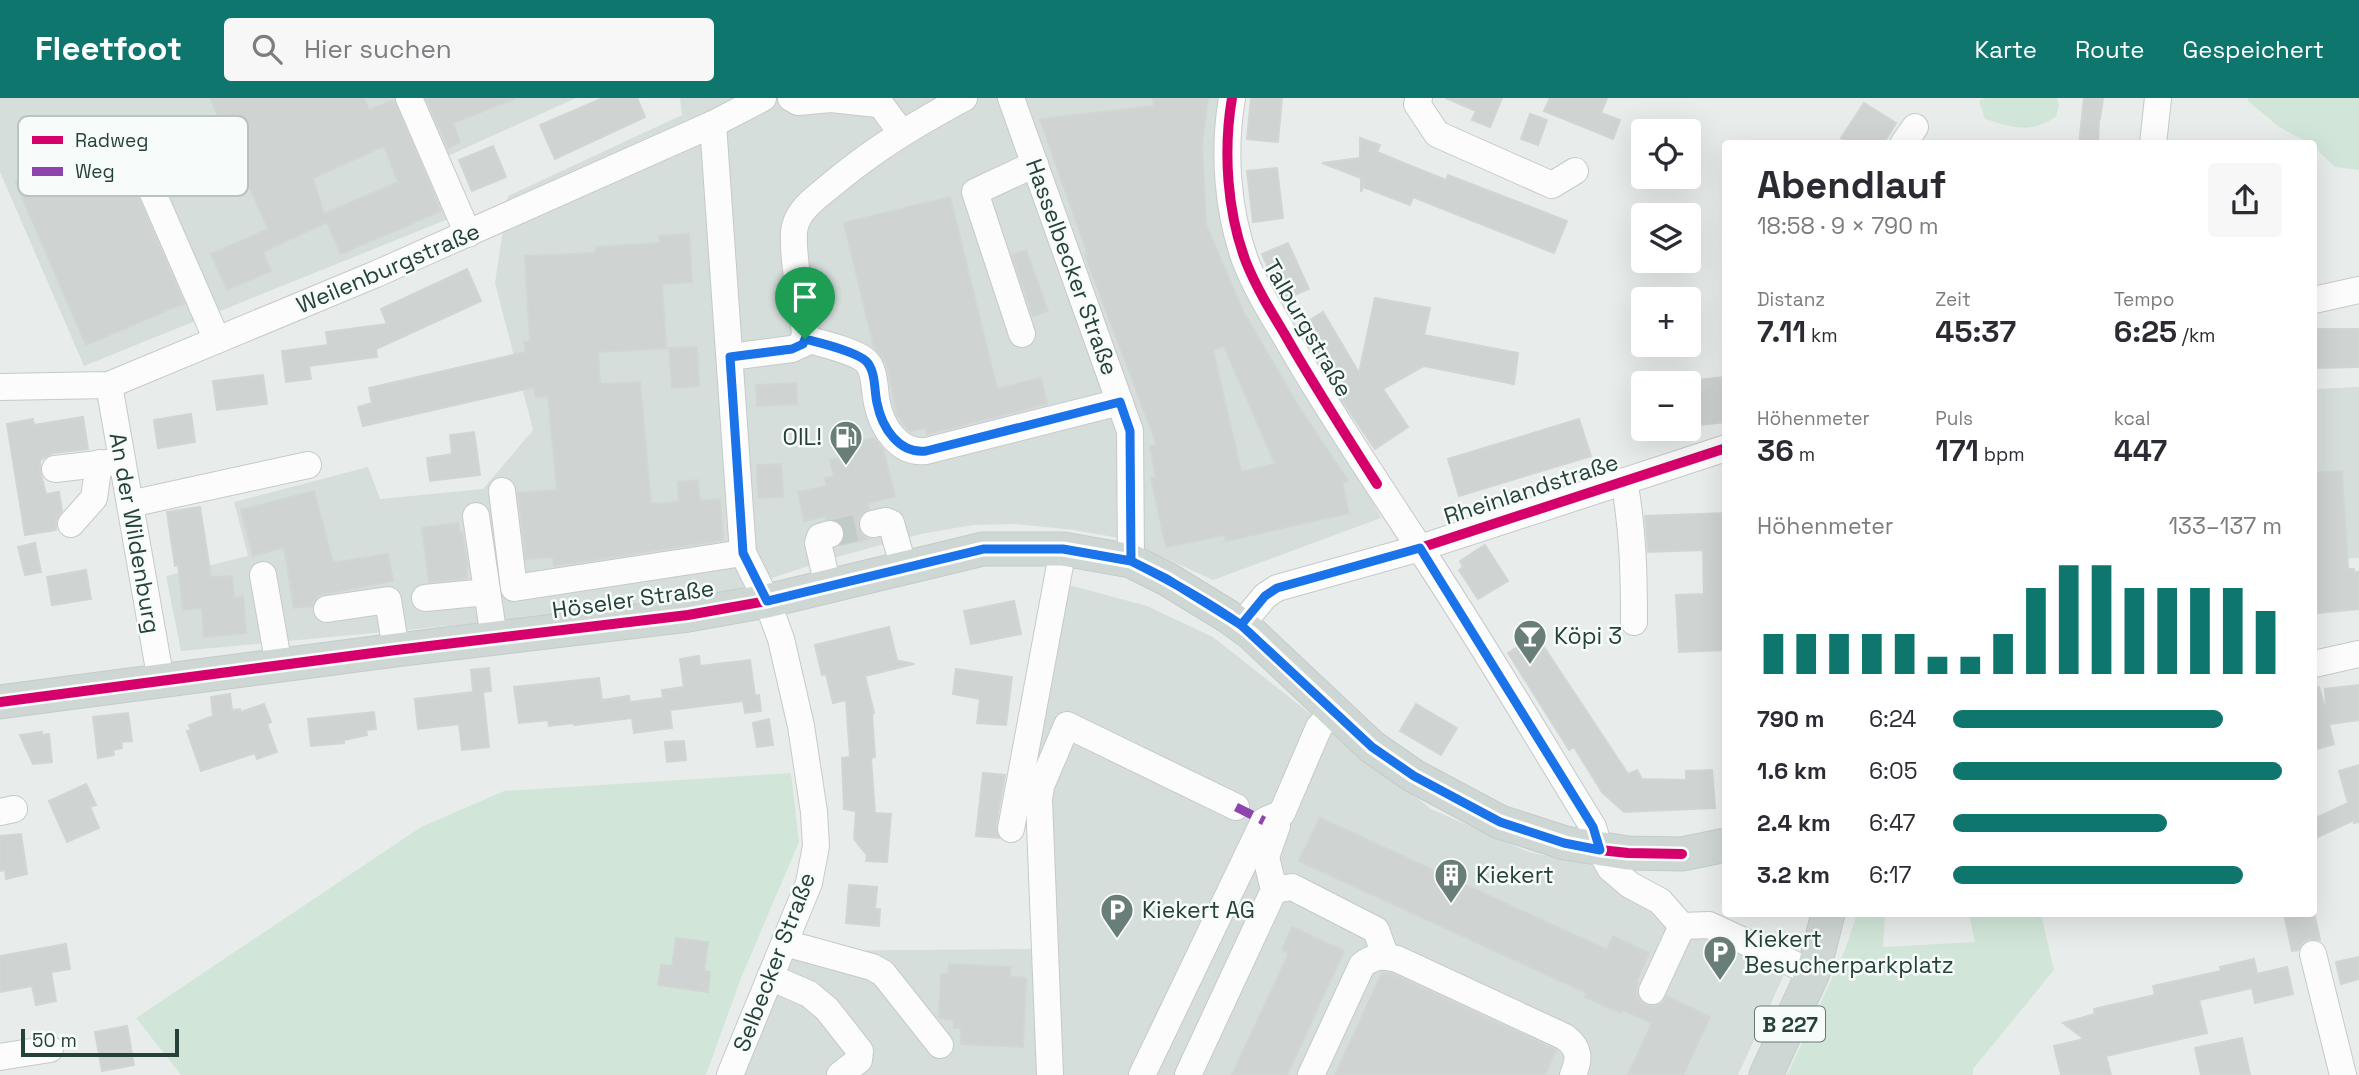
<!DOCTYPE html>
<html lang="de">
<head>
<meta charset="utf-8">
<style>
  :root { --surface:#fff; --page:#f7f7f7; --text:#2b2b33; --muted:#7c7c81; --accent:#0f766e }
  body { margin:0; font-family:"Space Grotesk",sans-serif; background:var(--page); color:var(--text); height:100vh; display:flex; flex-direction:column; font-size:26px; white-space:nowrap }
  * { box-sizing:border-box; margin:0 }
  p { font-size:23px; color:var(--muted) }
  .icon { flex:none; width:38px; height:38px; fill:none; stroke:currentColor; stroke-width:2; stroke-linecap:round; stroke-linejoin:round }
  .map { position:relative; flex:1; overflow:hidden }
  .panel { position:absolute; left:1722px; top:42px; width:595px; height:777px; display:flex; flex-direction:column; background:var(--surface); border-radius:7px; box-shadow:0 7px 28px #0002 }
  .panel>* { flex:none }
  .buttons { position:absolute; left:1631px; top:21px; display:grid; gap:14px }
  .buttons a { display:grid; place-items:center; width:70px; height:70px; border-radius:7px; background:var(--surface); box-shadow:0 7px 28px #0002; font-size:35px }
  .scale { position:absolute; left:21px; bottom:18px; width:158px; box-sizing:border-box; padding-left:7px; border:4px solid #24423a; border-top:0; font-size:19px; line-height:24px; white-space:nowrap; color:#24423a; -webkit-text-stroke:5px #f7fbf9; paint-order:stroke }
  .pin { position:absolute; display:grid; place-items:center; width:60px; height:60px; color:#fff; margin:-72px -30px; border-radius:50% 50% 50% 0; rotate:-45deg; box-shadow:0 0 7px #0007 }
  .pin .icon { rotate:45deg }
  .round { display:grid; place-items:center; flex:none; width:74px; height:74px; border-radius:7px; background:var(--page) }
  .headline { display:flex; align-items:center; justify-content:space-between; height:119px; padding:0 35px }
  h1 { font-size:38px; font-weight:600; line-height:52px }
  .metrics { display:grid; grid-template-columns:repeat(3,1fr); gap:10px; height:119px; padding:7px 35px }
  .metrics div { display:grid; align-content:center }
  .metrics b { font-size:30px; font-weight:600 }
  .metrics small { font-size:19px; font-weight:400 }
  .metrics p { font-size:19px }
  .chart { height:196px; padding:14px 35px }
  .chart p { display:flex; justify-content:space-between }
  .chart svg { width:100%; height:126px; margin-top:7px; stroke:var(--accent); stroke-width:6 }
  ul { padding:0 35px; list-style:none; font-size:23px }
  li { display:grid; grid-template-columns:112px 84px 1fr; align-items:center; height:52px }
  li i { height:18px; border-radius:9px; background:var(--accent) }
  header { display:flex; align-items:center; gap:42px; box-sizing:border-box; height:98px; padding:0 35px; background:var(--accent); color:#fff }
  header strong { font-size:33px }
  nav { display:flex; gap:38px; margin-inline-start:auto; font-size:24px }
  .search { width:490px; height:63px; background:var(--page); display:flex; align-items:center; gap:18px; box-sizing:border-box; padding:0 24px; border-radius:7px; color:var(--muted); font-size:26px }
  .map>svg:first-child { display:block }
</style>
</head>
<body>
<header>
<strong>Fleetfoot</strong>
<div class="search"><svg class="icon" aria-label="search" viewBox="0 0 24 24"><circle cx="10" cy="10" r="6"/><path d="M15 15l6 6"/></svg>Hier suchen</div>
<nav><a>Karte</a><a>Route</a><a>Gespeichert</a></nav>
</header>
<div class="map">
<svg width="2359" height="977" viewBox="0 0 2359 977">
  <rect width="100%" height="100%" fill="#e8edeb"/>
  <g fill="#d6dedb">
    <polygon points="0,0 576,0 439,62 463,115 84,268 0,74"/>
    <polygon points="680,0 1223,0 1227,129 1355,368 1381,420 1213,482 1124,441 1074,432 1015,426 973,427 921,436 830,461 732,493 620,512 181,553 166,478 248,458 234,404 368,369 380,401 483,391 533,332 495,185 508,98 682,17"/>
    <polygon points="2359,289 2359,460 2314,462 2314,291"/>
    <polygon points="1069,487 1147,508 1213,539 1431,711 1529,754 1628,775 1688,814 1713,815 1767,838 1799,844 1738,977 744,977 792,853 1031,851 1031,670"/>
  </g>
  <g fill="#d1e6d8">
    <path d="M1985,0h72l2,7 -3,12c-29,17 -40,11 -71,2l-6,-18z"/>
    <polygon points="2248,0 2359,0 2359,72 2335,69 2314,49 2314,46 2309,45 2279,29 2248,3"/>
    <polygon points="791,675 799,744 741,880 706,977 181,977 136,920 421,729 504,693"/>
    <polygon points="1857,816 1885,816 1883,849 1975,844 1969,816 2041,816 2054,872 1973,971 1973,977 1787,977 1845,852"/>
  </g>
  <g fill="#cfd4d2" stroke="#d1d6d4" stroke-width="2" fill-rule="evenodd">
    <path d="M210,0h154l5,12 25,-10 47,111 -100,43 -14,-32 -64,30 8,19 -44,19 -16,-36 57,-25zM384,48l14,36 -74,32 -11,-36z"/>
    <polygon points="426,0 514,0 514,1 453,25 460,44 448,50"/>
    <polygon points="603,0 637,0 645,19 555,61 540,27"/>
    <path d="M1153,0h55l-6,46 4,81 37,86 54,93 51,77 -6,2 7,30 -123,28 -2,-6 -58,12 -15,-69 5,-1 -6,-31 7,-1 -72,-190h3l-48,-136 114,-13zM1224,248l51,118 -34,8 -28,-122z"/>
    <polygon points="1251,0 1282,0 1278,44 1247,41"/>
    <polygon points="1446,0 1502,0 1490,29 1472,22 1476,13"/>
    <polygon points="1550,0 1607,0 1601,15 1620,22 1613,41 1544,13"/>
    <polygon points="2084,0 2103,0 2100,21 2099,21 2098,46 2079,46"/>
    <polygon points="1864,5 1896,25 1883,46 1850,46 1841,40"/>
    <polygon points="1530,16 1547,22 1538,47 1521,41"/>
    <polygon points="1360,40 1380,47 1377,54 1401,64 1446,82 1448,77 1567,123 1554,155 1413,99 1410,107 1363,89 1366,82 1361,94 1361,80 1322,65 1360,60"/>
    <polygon points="493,48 506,79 472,93 459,62"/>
    <polygon points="91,50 96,63 118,70 132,85 184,205 86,247 15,83"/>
    <polygon points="1277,70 1283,120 1253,124 1247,73"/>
    <polygon points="950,99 997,291 1041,280 1047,306 927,336 926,330 909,333 897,317 887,267 882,258 874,249 844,125"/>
    <polygon points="689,136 692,184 662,186 666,250 598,254 600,286 640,284 651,406 679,404 678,384 698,382 700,403 720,401 723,442 554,468 553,459 526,461 518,395 557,392 548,298 536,299 534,289 363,328 358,309 372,305 369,290 526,254 524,244 530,244 525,158 596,155 596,149 660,145 659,138"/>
    <polygon points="1288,145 1309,191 1282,202 1262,156"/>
    <polygon points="1026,152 1048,213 1033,218 1012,157"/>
    <polygon points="467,171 481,203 376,251 377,259 309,268 311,281 286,284 282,253 328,247 326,234 387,226 381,211"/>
    <polygon points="1375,200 1430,210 1424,237 1518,255 1514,286 1424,268 1383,291 1408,329 1375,351 1341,301 1299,229 1323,214 1359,275"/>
    <polygon points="2314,231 2359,231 2359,269 2314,270"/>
    <polygon points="697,249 699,288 672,290 669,250"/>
    <polygon points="263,277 267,306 217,312 213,283"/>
    <polygon points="1724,279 1726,324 1689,328 1689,283"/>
    <polygon points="796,285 797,306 757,308 756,287"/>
    <polygon points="191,316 195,344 158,350 154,322"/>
    <polygon points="83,319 88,351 53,355 40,362 40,373 46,396 59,394 62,413 56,422 56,432 25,437 7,326 33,321 34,327"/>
    <polygon points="1579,321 1591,358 1459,398 1448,361"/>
    <polygon points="474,334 480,377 430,383 427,360 452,356 450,337"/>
    <polygon points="874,340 883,352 895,398 868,405 869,411 862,415 858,421 858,429 861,436 868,441 842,447 845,439 845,431 841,425 834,421 826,421 826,418 804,423 798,394 827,388 825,380 834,378 830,362 839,360 836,348"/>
    <polygon points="781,366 783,399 758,400 757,367"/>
    <polygon points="2342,373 2348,471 2354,471 2354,474 2359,474 2359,511 2318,515 2314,469 2314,375"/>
    <polygon points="314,393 333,465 388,456 393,483 318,497 312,508 294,510 284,449 253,458 241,412"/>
    <polygon points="200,409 211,479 232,478 234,500 243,498 246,535 204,539 202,510 183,512 178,467 175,468 167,414"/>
    <polygon points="1726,415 1726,552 1679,554 1676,497 1704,496 1703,452 1648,454 1645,418"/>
    <polygon points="458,425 459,434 462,434 468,471 466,471 467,480 429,484 422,430"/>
    <polygon points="35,445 41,474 25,477 18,449"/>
    <polygon points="1485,447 1508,483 1478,501 1459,472 1463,469 1460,463"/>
    <polygon points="86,472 91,501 52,507 47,479"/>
    <polygon points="1014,503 1021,536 971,546 964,513"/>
    <polygon points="889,529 897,562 895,562 914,566 865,578 874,615 872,616 875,659 871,660 875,715 891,716 887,764 866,763 867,757 854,741 856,713 844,711 842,660 850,659 846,602 833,605 826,576 822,577 815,547"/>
    <polygon points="1536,537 1628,676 1637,672 1642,681 1686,682 1686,673 1712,672 1715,710 1624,714 1602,694 1574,649 1569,652 1508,555"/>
    <polygon points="699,558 700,568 750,562 755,598 759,597 761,613 745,615 743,603 670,612 672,630 634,635 632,620 574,627 574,625 549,628 548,622 519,625 514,589 599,580 602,602 629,598 630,604 663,600 662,592 684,589 680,561"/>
    <polygon points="489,570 491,593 483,594 489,649 462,652 459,626 418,631 415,601 473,594 471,572"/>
    <polygon points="956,571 1012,579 1006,627 977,625 980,601 953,596"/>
    <polygon points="2359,587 2359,622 2329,626 2334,646 2314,652 2314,589 2319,589 2324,607 2326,606 2325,591"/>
    <polygon points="230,596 232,612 240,611 241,614 264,606 271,624 267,626 277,654 257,661 255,655 201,673 187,633 191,632 189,627 213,618 211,599"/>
    <polygon points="1416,606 1457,630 1441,657 1400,633"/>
    <polygon points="374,614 376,631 366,632 367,637 344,642 344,645 311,648 308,621"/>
    <polygon points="128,615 132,643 121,644 122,650 113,652 114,657 98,660 93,619"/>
    <polygon points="769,621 773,647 757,649 753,625"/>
    <polygon points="42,634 42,637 49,636 52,664 33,666 20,637"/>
    <polygon points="684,643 686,662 667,664 665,644"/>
    <polygon points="2359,667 2359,724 2354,725 2354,722 2314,741 2314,721 2348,705 2339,673"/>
    <polygon points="983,675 1005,677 996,728 999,740 976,738"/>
    <polygon points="86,686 96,707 90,709 99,730 67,744 49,703"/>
    <polygon points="1320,720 1607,852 1613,838 1649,855 1636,884 1638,885 1636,894 1640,903 1646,907 1654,909 1662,905 1667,898 1710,919 1683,977 1628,977 1652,925 1623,912 1621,915 1585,899 1587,895 1299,763"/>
    <polygon points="21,736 27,776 6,781 5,772 0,773 0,738"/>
    <polygon points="849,787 877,789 875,811 880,811 879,828 846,825"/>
    <polygon points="2314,814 2320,842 2309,841 2302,845 2298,852 2292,853 2285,820"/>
    <polygon points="1292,829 1344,853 1287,977 1232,977 1289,855 1282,852"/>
    <polygon points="676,840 708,844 704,873 710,874 708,894 658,887 661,867 672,868"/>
    <polygon points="66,846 70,871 51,874 56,903 36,907 32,888 0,894 0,858"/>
    <polygon points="2359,859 2359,881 2341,886 2336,864"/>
    <polygon points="2254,861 2257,876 2287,869 2293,896 2255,905 2252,890 2199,902 2207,935 2106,958 2111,977 2061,977 2054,948 2084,941 2063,925 2095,916 2094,911 2155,897 2153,888 2221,873 2220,869"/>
    <polygon points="949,866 1011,869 1010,879 1026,880 1023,949 961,946 961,930 954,930 954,922 939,920 941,876 948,876"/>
    <polygon points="1382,875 1392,876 1556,952 1545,977 1335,977"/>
    <polygon points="127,928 134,967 102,973 95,934"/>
    <polygon points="2242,940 2250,977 2201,977 2195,950"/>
  </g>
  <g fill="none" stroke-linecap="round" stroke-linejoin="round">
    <polyline stroke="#c1cbc8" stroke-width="26" stroke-dasharray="26 13" stroke-linecap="butt" points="830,436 873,426"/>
    <defs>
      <g id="minor">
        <polyline points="409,0 468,136"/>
        <polyline points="791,0 798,4 831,1 877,6 881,7 901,34"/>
        <polyline points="1011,0 1130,333 1131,463"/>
        <path d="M1232,0c-9,53 -5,111 13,162 11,29 29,57 45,84 39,68 84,134 127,200 62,93 118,189 176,283l7,23 10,18 20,17 30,16 22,25"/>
        <polyline points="1419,0 1417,6 1437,36 1552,87 1575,73"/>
        <polyline points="713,26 743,455 767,503 781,541 801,628 814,714 816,748 809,785 730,977"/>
        <polyline points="115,42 145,77 217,242"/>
        <polyline points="1903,46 1915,29"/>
        <polyline points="2153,46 2158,0"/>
        <polyline points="2314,202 2359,192"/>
        <polyline points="1022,236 975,94 1035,66"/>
        <path d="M805,241c15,4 50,12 61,22 10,10 8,29 11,42 5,25 22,51 49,48l194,-49"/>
        <path d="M730,259l62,-8 11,-5 2,-12c-3,-23 -15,-87 -10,-106 5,-18 22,-29 35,-40 44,-37 84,-61 134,-88"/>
        <polyline points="109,287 161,583"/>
        <polyline points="0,289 109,287 376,176 713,26 763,0"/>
        <polyline points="55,371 116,364"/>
        <path d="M1624,383c9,47 10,94 10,141"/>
        <polyline points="502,393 514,490 743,455"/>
        <polyline points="130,406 308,367"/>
        <polyline points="476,418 494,540"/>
        <polyline points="71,426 94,400 99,365"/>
        <polyline points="873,426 886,423 891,425 904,470"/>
        <polyline points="263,477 279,568"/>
        <polyline points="828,488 818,445 820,439 830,436"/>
        <polyline points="425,500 487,494"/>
        <polyline points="327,511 388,502 396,552"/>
        <polyline points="1241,527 1265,498 1277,490 1420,450 1726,350"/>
        <polyline points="2314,566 2359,556"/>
        <polyline points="0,714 14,711"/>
        <polyline points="1011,731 1063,451"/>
        <polyline points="1274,792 1292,789 1376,832 1385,857"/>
        <polyline points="1682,828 1709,827 1813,875"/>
        <polyline points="785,845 872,869 883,875 940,947"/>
        <polyline points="2313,856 2343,977"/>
        <polyline points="770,879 809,896 827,911 860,953 859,962 840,977"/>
        <polyline points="1652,893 1682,828"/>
        <polyline points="0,959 50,951"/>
        <polyline points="1050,977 1039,702 1041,688 1067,627 1236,709"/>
        <polyline points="1142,977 1264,723 1282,715 1319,629 1333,614"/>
        <polyline points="1188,977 1274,792 1266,759 1277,728"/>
        <path d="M1311,977l51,-110c12,-9 20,-10 35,-6l168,78c15,12 15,21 8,38"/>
      </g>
      <g id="major">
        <polyline points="0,604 396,552 688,517 767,503 983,451 1063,451 1131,463 1167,481 1229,519 1252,536 1372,649 1414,678 1500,724 1565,745 1628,755 1682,756 1726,747"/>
        <polyline points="1766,977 1813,875 1828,816"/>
      </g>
    </defs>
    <use href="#minor" stroke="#c5cac8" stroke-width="28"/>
    <use href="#major" stroke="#c3ccc9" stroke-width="35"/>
    <use href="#minor" stroke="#fcfcfc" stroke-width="26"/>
    <use href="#major" stroke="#cfd7d5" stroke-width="33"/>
    <polyline stroke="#8e44ad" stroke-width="9" stroke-dasharray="18 9" stroke-linecap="butt" points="1236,709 1264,723"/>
    <defs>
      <g id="cycleway">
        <path d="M1232,0c-9,53 -5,114 14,164 10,25 24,48 38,71 29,51 61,101 93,151"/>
        <polyline points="1241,527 1265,498 1277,490 1420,450 1726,350"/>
        <polyline points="0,604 396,552 688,517 767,503 983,451 1063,451 1131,463 1167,481 1229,519 1252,536 1372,649 1414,678 1500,724 1565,745 1600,752 1628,755 1682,756"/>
      </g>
    </defs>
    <use href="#cycleway" stroke="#f7fbf9" stroke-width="15"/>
    <use href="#cycleway" stroke="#d6006c" stroke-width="10"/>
  </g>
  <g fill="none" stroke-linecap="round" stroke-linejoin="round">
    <defs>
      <path id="route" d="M805,241l-2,5 -11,5 -62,8 13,196 24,48 216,-52h80l68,12 36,18 74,46 131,122 42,29 86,46 64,21 36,7 -7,-23 -173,-279 -143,40 -12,8 -24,29c-34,-24 -72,-45 -110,-64l-1,-130 -10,-29 -194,49c-27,3 -44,-23 -49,-48 -3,-13 -1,-32 -11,-42 -11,-10 -46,-18 -61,-22"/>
    </defs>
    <use href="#route" stroke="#fff" stroke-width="14"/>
    <use href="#route" stroke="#1a73e8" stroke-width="9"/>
  </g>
  <defs>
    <symbol id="fuel-pin" viewBox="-11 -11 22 30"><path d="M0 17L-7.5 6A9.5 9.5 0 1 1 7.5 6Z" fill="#697e78" stroke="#f7fbf9"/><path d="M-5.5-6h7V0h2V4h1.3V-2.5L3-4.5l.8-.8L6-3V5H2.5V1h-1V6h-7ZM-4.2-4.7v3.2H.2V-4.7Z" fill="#fff"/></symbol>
    <symbol id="bar-pin" viewBox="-11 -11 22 30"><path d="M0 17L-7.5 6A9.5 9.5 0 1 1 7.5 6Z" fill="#697e78" stroke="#f7fbf9"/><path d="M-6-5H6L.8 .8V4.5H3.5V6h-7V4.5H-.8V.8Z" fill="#fff"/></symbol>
    <symbol id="building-pin" viewBox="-11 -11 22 30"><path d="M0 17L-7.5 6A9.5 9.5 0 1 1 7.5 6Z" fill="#697e78" stroke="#f7fbf9"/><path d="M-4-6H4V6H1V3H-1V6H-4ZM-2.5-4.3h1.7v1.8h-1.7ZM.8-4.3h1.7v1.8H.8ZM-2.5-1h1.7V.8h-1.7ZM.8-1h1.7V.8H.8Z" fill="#fff"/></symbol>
    <symbol id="parking-pin" viewBox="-11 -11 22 30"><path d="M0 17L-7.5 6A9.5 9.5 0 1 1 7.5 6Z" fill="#697e78" stroke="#f7fbf9"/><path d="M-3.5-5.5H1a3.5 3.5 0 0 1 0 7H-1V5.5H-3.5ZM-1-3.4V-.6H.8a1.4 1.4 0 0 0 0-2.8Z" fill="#fff"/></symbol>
  </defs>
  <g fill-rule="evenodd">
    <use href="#fuel-pin" x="827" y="320" width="38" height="52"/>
    <use href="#bar-pin" x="1511" y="519" width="38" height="52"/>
    <use href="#building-pin" x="1432" y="758" width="38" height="52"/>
    <use href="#parking-pin" x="1098" y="793" width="38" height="52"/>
    <use href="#parking-pin" x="1701" y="835" width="38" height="52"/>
  </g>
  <g text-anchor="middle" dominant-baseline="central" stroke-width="5" stroke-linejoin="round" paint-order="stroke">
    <rect fill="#f7fbf9" stroke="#637a73" stroke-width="2" x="1755" y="908.5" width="70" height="35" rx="5"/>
    <g font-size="21" font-weight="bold" fill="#24423a">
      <text x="1790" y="926">B 227</text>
    </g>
    <g font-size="23" fill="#24423a" stroke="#f7fbf9">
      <text transform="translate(1072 169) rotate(70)">Hasselbecker Straße</text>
      <text transform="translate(388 170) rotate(-23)">Weilenburgstraße</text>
      <text transform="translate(1308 230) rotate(60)">Talburgstraße</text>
      <text transform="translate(1531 391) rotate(-18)">Rheinlandstraße</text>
      <text transform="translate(135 435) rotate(80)">An der Wildenburg</text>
      <text transform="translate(633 501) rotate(-8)">Höseler Straße</text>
      <text transform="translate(774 864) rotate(-69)">Selbecker Straße</text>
    </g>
    <g font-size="23" fill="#24423a" stroke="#f7fbf9" text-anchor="start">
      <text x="822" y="339" text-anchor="end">OIL!</text>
      <text x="1554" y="538">Köpi 3</text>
      <text x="1476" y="777">Kiekert</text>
      <text x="1142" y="812">Kiekert AG</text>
      <text x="1744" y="841">Kiekert<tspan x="1744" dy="26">Besucherparkplatz</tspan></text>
    </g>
  </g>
  <rect x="18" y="18" width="230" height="80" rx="10" fill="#f7fbf9" stroke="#b8c4c0" stroke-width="2"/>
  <rect x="32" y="38" width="31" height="8" fill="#d6006c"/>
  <rect x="32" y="69" width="31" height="9" fill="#8e44ad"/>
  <g font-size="19" fill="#24423a">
    <text x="75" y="49">Radweg</text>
    <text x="75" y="80">Weg</text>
  </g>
</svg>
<div class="buttons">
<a><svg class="icon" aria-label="locate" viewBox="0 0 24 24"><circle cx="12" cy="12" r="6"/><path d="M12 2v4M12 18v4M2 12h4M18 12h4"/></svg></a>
<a><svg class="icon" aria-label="layers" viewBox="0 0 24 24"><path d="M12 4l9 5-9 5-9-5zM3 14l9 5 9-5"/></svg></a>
<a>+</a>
<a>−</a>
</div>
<div class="scale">50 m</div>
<div class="pin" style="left:805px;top:241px;background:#1e9e55"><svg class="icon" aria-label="arrive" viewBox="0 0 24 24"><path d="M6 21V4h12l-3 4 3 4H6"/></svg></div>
<section class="panel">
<div class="headline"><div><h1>Abendlauf</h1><p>18:58 · 9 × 790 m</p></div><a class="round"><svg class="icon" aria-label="share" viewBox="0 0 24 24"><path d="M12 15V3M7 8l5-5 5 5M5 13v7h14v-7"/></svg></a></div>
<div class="metrics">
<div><p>Distanz</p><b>7.11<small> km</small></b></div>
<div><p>Zeit</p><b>45:37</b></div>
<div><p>Tempo</p><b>6:25<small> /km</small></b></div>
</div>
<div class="metrics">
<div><p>Höhenmeter</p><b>36<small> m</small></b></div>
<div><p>Puls</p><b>171<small> bpm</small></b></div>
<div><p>kcal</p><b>447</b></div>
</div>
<div class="chart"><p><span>Höhenmeter</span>133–137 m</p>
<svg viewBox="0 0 160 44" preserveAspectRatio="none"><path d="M5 44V30M15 44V30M25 44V30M35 44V30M45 44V30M55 44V38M65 44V38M75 44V30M85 44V14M95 44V6M105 44V6M115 44V14M125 44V14M135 44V14M145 44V14M155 44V22"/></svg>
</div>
<ul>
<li><b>790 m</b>6:24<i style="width:82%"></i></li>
<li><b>1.6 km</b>6:05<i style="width:100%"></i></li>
<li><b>2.4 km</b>6:47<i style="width:65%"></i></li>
<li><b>3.2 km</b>6:17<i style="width:88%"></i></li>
</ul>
</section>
</div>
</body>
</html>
